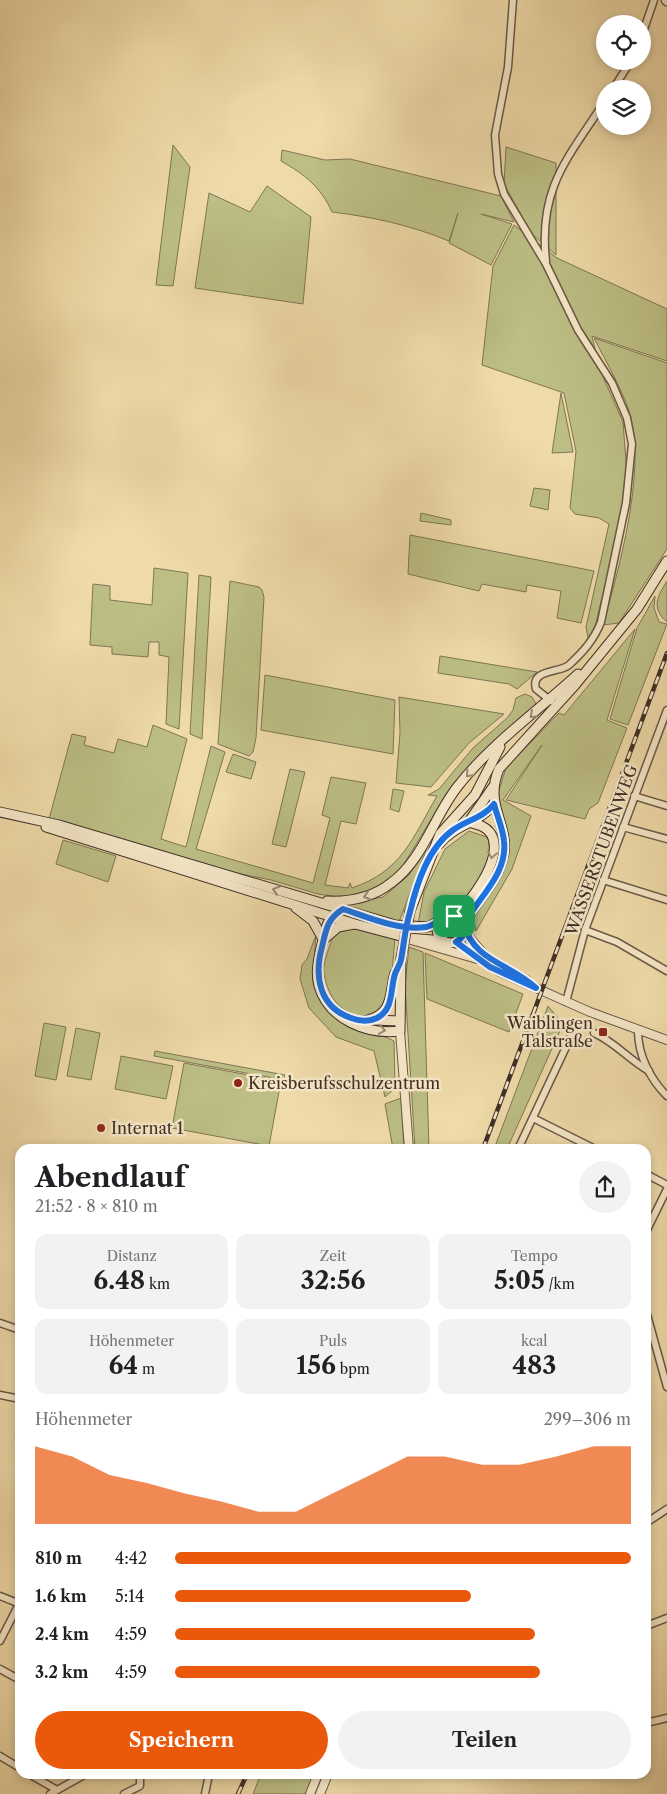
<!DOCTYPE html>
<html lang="de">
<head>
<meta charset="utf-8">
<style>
  :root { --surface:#fff; --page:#f2f2f2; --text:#202124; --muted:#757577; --accent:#ea580c }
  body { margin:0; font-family:"Libre Caslon Text",serif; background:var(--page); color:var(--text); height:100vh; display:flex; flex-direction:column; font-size:19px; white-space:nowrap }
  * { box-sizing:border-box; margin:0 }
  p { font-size:16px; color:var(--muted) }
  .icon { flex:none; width:28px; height:28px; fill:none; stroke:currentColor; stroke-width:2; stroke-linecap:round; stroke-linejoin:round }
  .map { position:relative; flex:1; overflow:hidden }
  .sheet { position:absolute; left:15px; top:1144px; width:636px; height:635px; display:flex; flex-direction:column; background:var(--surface); border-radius:15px; box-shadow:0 2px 8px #0003 }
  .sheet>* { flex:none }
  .fabs { position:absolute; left:596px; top:15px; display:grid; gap:10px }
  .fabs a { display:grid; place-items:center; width:55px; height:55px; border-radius:50%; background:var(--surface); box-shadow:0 2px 8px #0003; font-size:25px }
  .pin { position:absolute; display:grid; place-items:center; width:42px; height:42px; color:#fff; margin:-21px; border-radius:10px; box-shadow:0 2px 8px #0006 }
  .round { display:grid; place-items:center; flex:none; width:52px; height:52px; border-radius:26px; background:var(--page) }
  .head { display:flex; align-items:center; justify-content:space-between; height:85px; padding:0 20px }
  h1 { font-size:28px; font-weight:700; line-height:38px }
  .metrics { display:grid; grid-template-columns:repeat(3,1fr); gap:8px; height:85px; padding:5px 20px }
  .metrics div { display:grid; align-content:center; border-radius:12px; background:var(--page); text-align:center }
  .metrics b { font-size:25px; font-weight:700 }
  .metrics small { font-size:14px; font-weight:400 }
  .metrics p { font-size:14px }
  .chart { height:140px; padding:10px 20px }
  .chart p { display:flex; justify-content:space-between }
  .chart svg { width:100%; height:90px; margin-top:5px; fill:var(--accent); opacity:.7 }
  .button { display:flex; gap:10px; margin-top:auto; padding:10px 20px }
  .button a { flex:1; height:58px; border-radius:30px; background:var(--accent); color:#fff; font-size:20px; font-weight:700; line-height:58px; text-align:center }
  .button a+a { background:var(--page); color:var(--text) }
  ul { padding:0 20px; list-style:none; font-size:16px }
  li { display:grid; grid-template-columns:80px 60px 1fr; align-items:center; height:38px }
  li i { height:12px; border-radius:6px; background:var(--accent) }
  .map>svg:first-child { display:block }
</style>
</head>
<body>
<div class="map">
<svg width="667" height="1794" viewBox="0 0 667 1794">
  <rect width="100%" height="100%" fill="#efdaa9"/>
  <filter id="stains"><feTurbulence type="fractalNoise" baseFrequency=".004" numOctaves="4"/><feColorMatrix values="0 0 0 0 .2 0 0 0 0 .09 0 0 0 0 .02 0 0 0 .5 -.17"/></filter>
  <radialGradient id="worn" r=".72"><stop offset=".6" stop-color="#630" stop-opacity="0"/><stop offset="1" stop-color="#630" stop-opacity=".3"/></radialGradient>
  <g fill="#bcbe85" stroke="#7e7656">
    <polygon points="173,145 190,167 173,286 156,285"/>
    <polygon points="506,147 556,163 556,255 532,234 504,184"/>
    <path d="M282,150l43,10 25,-1 151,37 13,26 -33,-8 31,10 -21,41 -42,-22 9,-30 -9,28c-39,-16 -76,-24 -117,-29 -11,-25 -28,-38 -51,-51z"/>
    <polygon points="267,186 311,217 303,304 195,288 209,193 250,212"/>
    <polygon points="514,225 557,258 667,309 667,361 592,336 600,370 623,422 627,474 619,526 594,631 588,638 586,627 609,524 599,518 575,514 570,508 576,451 564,393 482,365 493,266"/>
    <path d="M594,338l73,25v186l-48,74 -16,2c16,-56 42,-150 28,-207 -5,-22 -26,-58 -37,-80z"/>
    <polygon points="561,393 573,452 552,453"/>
    <polygon points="534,488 550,490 548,510 530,506"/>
    <polygon points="421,513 451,520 451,525 420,521"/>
    <polygon points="410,535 594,571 581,623 557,618 561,591 527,585 526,592 482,584 479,591 408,574"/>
    <polygon points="154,568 188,573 179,729 166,724 169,657 159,655 159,642 149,642 148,657 112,654 112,647 90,645 93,584 110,586 110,600 152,605"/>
    <polygon points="199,575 211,577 202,739 190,734"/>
    <polygon points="230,581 259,587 262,590 264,597 256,738 253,752 249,756 218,744"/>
    <path d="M667,581v41c-16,-14 -10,-25 0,-41z"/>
    <polygon points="655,596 654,608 659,622 667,624 628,725 610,719 637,628"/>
    <polygon points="635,629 607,720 627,728 598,803 589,809 585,819 506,800 542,745 503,800 531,816 512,869 476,931 473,917 502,873 498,793 506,768 559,713 564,715"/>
    <polygon points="440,656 537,672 517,689 509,684 438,673"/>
    <polygon points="265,675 395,700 393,754 261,730"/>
    <path d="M525,694l7,3 4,7 -4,6 -92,95 -41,67 -25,17 -19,7 -16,1 -21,-3 -47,-14 -40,-8 -182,-53 23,-85 14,3 -2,8 30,8 4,-14 29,8 6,-22 34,14 -26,100 25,8 25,-101 14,6 -29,97 117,34 17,-65 -8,-3 9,-38 35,6 -10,41 -15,-3 -16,64 23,3 2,-5 2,5c50,-17 60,-49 85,-92l-9,-1 11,-6 34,-41 34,-30 6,-8 3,-12z"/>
    <polygon points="399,697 504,714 469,743 431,787 396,783 400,733"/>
    <polygon points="233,754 256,762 251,779 226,772"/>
    <polygon points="290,769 305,772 286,847 272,844"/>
    <polygon points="393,789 404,791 399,812 390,809"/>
    <path d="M469,831l18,6c10,19 -14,61 -30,72 -4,2 -7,2 -11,3 -5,1 -8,6 -13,8 -4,2 -10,3 -15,4l6,-32 21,-43z"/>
    <polygon points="63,840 116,856 108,882 56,864"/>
    <polygon points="429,843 399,922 341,905 383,897 409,875"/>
    <circle cx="450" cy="929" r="9"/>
    <path d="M343,929h14l38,10c-2,17 -3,55 -13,69 -3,4 -11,8 -16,8 -25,0 -38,-19 -42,-42 -2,-11 6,-27 9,-38z"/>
    <path d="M316,935c-4,38 -3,80 40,95 16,5 21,2 38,11l1,47 -10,9 -11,-46 -38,-14 -27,-29 -9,-29 2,-14 5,-6z"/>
    <polygon points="409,947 423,952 429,1149 415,1149 405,985"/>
    <polygon points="425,953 523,994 509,1032 427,999"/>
    <polygon points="548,1006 563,1024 507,1149 494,1149"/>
    <polygon points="44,1023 66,1027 56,1080 35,1076"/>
    <polygon points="76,1028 100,1033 91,1080 67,1076"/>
    <polygon points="155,1051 285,1075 284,1080 154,1056"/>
    <polygon points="121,1056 173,1066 166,1099 115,1089"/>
    <polygon points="184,1063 281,1081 269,1146 172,1128"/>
    <polygon points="401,1098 404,1149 393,1149 385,1104"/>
    <polygon points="261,1774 314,1774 306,1793 303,1794 253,1794"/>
  </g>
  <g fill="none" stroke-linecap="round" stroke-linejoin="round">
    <defs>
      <g id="minor">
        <path d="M513,0l-5,67 -13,68 3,39 6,20 42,70 32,66 34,53 15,35 5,26 -6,59 -25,119c-7,18 -18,30 -32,43 -9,8 -39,4 -33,24l15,12"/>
        <polyline points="642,35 654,0"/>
        <polyline points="613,89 631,61"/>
        <path d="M546,261c-8,-73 22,-103 59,-160"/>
        <polyline points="634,796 667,806"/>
        <polyline points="623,827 667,839"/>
        <polyline points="603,880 667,900"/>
        <polyline points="585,930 617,942 667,971"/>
        <polyline points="566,1002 585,930 667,710"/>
        <path d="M638,1031c0,24 12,48 29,65"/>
        <path d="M594,1033c21,9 35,27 55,38"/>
        <polyline points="533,1118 595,1149"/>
        <polyline points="518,1149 575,1028"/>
        <polyline points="646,1174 667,1185"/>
        <polyline points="646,1232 667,1189"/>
        <polyline points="646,1311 667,1387"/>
        <polyline points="0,1323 20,1330"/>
        <polyline points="0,1395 20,1399"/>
        <polyline points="646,1523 667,1509"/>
        <polyline points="0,1596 20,1604"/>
        <polyline points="646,1626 667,1618"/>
        <polyline points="0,1641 20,1602"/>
        <polyline points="0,1669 20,1680"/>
        <polyline points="646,1723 667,1718"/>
        <polyline points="0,1756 20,1768"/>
        <polyline points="29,1774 57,1790"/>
        <polyline points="50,1794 86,1774"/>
        <polyline points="124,1794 140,1786 140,1774"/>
        <polyline points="205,1794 209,1774"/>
      </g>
      <g id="tertiary">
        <polyline points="465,932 486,957 527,980"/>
        <polyline points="411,940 477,959"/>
        <polyline points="456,942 500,972 590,1012 667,1040"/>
        <polyline points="400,1031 409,1149"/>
        <polyline points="310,1794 318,1774"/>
        <polyline points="320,1794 328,1774"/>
      </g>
      <g id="secondary">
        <polyline points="666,0 667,1"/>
        <polyline points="0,812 59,825 395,925 428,927 439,921"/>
        <polyline points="470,820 493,787"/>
        <polyline points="46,827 355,924 408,938 444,941"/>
        <path d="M439,844c15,-19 41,-22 55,-40"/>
        <path d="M327,901c23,1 45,-3 64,-18 32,-23 43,-67 67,-97 32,-41 82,-77 120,-112"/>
        <polyline points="296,908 313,921 323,939"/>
        <polyline points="410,911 440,834 475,795 500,747"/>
        <path d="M336,913c-10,7 -11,20 -14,31 -3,13 -7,28 -3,42 10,34 49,49 81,45l1,-73"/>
        <circle cx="451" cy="929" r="14"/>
        <path d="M454,916c17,-14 47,-54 39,-78 -4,-11 -15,-14 -25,-16"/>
        <path d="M464,924c13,-24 35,-43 40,-71 4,-31 -20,-48 -5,-84l76,-84 62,-76 30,-48"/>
        <polyline points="324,939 338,927 354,924"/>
        <path d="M368,1020c26,-7 21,-26 27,-47"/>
        <polyline points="373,1020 400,1021"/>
      </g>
    </defs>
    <use href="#minor" stroke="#6b5947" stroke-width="9"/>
    <use href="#tertiary" stroke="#6b5947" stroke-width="10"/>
    <use href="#secondary" stroke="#3f2e26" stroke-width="11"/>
    <use href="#minor" stroke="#f5e7c7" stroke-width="6"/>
    <use href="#tertiary" stroke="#f5e7c7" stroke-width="8"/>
    <use href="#secondary" stroke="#f5e7c7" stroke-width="9"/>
    <defs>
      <g id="rail">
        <polyline points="483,1149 667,653"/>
        <polyline points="238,1794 247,1774"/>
      </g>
    </defs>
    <use href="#rail" stroke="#3f2e26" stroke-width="4.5"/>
    <use href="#rail" stroke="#f5e7c7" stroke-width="2.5" stroke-dasharray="8" stroke-linecap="butt"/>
    <defs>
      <polyline id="secondary-bridge" points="401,958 410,911"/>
    </defs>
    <use href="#secondary-bridge" stroke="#3f2e26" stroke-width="11" stroke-linecap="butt"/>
    <use href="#secondary-bridge" stroke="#f5e7c7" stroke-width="9"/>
  </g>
  <defs><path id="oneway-chevron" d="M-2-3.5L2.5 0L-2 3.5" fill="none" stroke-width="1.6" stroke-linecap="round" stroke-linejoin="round" transform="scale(1.25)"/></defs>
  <g stroke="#9a8a76">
    <use href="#oneway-chevron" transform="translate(533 715) rotate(138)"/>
    <use href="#oneway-chevron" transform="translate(469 774) rotate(132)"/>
    <use href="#oneway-chevron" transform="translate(492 855) rotate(101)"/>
    <use href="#oneway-chevron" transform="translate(276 890) rotate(-163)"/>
    <use href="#oneway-chevron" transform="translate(367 896) rotate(162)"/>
    <use href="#oneway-chevron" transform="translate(382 1030) rotate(9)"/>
  </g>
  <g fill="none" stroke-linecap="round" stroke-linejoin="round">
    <defs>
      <path id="route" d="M454,916c-11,-1 -17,9 -28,11 -27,4 -58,-10 -83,-18 -16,10 -17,21 -21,38 -8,29 -3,60 29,71 8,3 18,4 26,0 17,-9 13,-28 18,-44 1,-4 5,-9 6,-14 3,-16 4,-32 9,-48 7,-29 18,-64 43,-82 14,-10 30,-12 41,-26 3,12 9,25 10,37 4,33 -26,57 -40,83 9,37 47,40 72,64l-46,-21 -34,-25c12,-7 11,-21 -2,-26"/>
    </defs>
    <use href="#route" stroke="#fff" stroke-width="10"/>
    <use href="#route" stroke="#1a73e8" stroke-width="6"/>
  </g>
  <g fill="#8f2418" stroke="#f5e7c7" stroke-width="2">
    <rect x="598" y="1027" width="10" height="10" rx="2.5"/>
    <circle cx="238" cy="1083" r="5"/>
    <circle cx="101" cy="1128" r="5"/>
  </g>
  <g text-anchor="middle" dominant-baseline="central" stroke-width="5" stroke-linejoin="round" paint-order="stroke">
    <g font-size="16" fill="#3f2e26" stroke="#f5e7c7">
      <text transform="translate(601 850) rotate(-70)">WASSERSTUBENWEG</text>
    </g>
    <g font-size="16" fill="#3f2e26" stroke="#f5e7c7" text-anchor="start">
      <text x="593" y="1023" text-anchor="end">Waiblingen<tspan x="593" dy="18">Talstraße</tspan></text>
      <text x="248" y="1083">Kreisberufsschulzentrum</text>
      <text x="111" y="1128">Internat 1</text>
    </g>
  </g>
  <rect width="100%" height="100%" filter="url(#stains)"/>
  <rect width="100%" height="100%" fill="url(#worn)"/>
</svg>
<div class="fabs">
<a><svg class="icon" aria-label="locate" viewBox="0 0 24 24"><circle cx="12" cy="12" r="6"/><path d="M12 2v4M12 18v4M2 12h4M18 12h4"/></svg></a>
<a><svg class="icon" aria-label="layers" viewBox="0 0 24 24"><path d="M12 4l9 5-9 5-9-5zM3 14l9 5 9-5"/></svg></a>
</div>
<div class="pin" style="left:454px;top:916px;background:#1e9e55"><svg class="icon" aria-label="arrive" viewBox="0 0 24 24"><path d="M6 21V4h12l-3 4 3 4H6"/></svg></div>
<section class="sheet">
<div class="head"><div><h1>Abendlauf</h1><p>21:52 · 8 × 810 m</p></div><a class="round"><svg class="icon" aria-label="share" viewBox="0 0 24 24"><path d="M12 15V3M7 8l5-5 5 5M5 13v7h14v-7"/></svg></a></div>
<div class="metrics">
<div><p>Distanz</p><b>6.48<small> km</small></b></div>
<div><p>Zeit</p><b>32:56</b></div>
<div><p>Tempo</p><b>5:05<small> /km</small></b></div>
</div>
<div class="metrics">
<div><p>Höhenmeter</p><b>64<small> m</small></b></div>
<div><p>Puls</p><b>156<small> bpm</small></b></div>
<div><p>kcal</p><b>483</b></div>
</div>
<div class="chart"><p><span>Höhenmeter</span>299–306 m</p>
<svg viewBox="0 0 160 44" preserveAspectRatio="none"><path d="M0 44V6L10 11L20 20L30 24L40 29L50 33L60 38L70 38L80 29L90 20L100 11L110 11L120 15L130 15L140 11L150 6L160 6V44z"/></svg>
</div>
<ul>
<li><b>810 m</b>4:42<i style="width:100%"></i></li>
<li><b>1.6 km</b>5:14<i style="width:65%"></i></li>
<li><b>2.4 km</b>4:59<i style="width:79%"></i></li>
<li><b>3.2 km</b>4:59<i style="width:80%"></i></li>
</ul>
<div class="button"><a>Speichern</a><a>Teilen</a></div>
</section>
</div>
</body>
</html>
